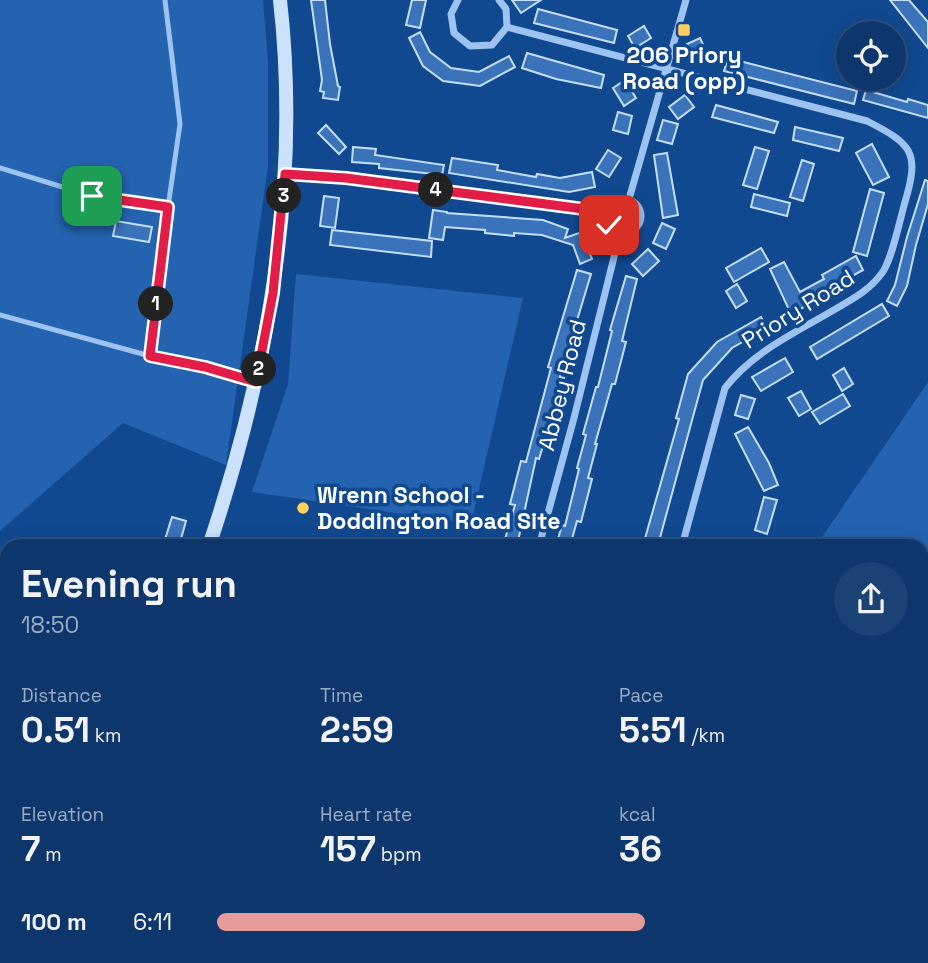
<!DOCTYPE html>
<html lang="en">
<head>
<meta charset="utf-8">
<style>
  :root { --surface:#0d376c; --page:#1b4274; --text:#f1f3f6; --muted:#9aacc2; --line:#2d517f; --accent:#e69b98 }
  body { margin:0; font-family:"Space Grotesk",sans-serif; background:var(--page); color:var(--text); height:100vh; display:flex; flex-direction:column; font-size:26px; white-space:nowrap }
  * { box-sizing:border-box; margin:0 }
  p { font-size:23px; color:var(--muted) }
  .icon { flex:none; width:38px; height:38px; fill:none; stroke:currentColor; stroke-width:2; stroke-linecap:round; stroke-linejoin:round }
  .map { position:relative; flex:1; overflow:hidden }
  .drawer { position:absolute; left:0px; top:539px; width:929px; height:425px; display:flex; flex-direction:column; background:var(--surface); border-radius:21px 21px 0 0; box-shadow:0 4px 18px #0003,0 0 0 2px var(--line) }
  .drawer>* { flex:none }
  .controls { position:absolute; left:836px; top:21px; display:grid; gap:14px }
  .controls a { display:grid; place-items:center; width:70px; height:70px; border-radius:50%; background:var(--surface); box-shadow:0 4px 18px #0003,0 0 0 2px var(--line); font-size:35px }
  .pin { position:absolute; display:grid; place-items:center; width:60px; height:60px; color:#fff; margin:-30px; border-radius:14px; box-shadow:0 4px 10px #0006 }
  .km { position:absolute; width:35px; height:35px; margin:-18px; border-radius:50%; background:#222; color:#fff; font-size:19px; line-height:35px; text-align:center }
  .round { display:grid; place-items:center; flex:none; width:74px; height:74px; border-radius:37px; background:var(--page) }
  .overview { display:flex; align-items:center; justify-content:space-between; height:119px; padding:0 21px }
  h1 { font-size:38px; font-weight:700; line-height:52px }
  .metrics { display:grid; grid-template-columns:repeat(3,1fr); gap:10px; height:119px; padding:7px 21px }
  .metrics div { display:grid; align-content:center }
  .metrics b { font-size:35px; font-weight:700 }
  .metrics small { font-size:19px; font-weight:400 }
  .metrics p { font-size:19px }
  ul { padding:0 21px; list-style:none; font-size:23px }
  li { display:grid; grid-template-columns:112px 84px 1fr; align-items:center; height:52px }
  li i { height:18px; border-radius:9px; background:var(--accent) }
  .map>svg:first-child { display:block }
</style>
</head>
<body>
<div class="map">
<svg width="928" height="963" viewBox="0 0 928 963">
  <rect width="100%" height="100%" fill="#114990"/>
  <g fill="#2363af">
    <polygon points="0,0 263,0 268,63 268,166 226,465 123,423 0,531"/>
    <polygon points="296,274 523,298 471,524 252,492 288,384"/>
    <polygon points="928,382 928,601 922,610 922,546 816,546"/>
    <polygon points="928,650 928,843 922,844 922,660"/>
    <polygon points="0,931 7,933 7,957 76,957 76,963 0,963"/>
    <polygon points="630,957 778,957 774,963 622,963"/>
  </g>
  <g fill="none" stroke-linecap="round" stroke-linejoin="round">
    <g stroke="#8ebef6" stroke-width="3.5">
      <polyline points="922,652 928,643"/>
      <polyline points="729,963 736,957"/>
    </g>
  </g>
  <g fill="#3a73b9" stroke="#c3defd" stroke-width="2">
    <polygon points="311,0 325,0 330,44 338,86 340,87 338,100 323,98 324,92 320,91 322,80"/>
    <polygon points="412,0 426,0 420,28 406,25"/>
    <polygon points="512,0 541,0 521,13"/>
    <polygon points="890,0 909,0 928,22 928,48"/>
    <polygon points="538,9 617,30 614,43 534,23"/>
    <polygon points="644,26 651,38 635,48 628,36"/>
    <polygon points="420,32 430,52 451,68 479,72 509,56 515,67 480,86 443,81 423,66 409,38"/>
    <polygon points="700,38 708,56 695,62 687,44"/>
    <polygon points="527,53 604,75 601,88 556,79 522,68"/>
    <polygon points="728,58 857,91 854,104 724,71"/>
    <polygon points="625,80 636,98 624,106 613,88"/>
    <polygon points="866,90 907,102 908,99 928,105 928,118 863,100"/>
    <polygon points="685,95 694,107 678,119 669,107"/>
    <polygon points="716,105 778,122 774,133 712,117"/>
    <polygon points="618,112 632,116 628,134 613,130"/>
    <polygon points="663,120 678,124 672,144 657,140"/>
    <polygon points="326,125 346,147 339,154 318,133"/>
    <polygon points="795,127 843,138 839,151 793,140"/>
    <polygon points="872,144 889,177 873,185 856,153"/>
    <polygon points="353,147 376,149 375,155 444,165 442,175 379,168 379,164 352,162"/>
    <polygon points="755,147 769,151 757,189 743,185"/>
    <polygon points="608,150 621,158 609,177 596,169"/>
    <polygon points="667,153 678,215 663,218 654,155"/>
    <polygon points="452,158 498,165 497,170 536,177 537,174 560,178 592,172 595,187 569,192 449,173"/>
    <polygon points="802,160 814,164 803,201 790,197"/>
    <polygon points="925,180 928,181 928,204 916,245 907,286 897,306 887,301 895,285 907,237"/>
    <polygon points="870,189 884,193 867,256 853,252"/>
    <polygon points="754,194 790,203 787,216 751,207"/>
    <polygon points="324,196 339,198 335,228 320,226"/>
    <polygon points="433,210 447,212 447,213 543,220 568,229 565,238 582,232 592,259 580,264 573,245 542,235 514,233 514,236 485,233 485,230 445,227 443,240 429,238"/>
    <polygon points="116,221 152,227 149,242 113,236"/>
    <polygon points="662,223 675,229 666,249 653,243"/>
    <polygon points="332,230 432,241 431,257 330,245"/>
    <polygon points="761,248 769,262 734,282 726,268"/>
    <polygon points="648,249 659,261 643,276 632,264"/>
    <polygon points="856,256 863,270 825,291 827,295 791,314 770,269 784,262 800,292 824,279 822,275"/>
    <polygon points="577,270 591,274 560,377 564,378 539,459 536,458 517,546 503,546 515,505 510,504 521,461 526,462 551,368 548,367"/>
    <polygon points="626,276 637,279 622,341 626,342 615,384 612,384 595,444 597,444 588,478 592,479 581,522 577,521 570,546 556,546 562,525 565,526 579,469 577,468 586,435 583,434 596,387 598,387 612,331 610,330"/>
    <polygon points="737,284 747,301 736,308 726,291"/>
    <polygon points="882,304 889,316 817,359 810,347"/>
    <polygon points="761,317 767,328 732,348 703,380 658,545 644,542 679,419 676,418 688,374 717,342"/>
    <polygon points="785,358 793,372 761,391 752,377"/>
    <polygon points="844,368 853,384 842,391 833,375"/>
    <polygon points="801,391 811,409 799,416 788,398"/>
    <polygon points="843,394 850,406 820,424 812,412"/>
    <polygon points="741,395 755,399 748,419 735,415"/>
    <polygon points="748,427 769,463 778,485 764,491 735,434"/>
    <polygon points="764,497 777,500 767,534 755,530"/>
    <polygon points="172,517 186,521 179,546 163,546"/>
  </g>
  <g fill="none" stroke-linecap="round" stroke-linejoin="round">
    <g stroke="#9cc3f2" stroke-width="5">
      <polyline points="0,168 92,196 168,207 180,124 165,0"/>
      <polyline points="0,315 150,356 206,367"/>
      <polyline points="150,356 168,207"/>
      <polyline points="7,679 0,687 7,692"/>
      <polyline points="0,715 7,707"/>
    </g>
    <g stroke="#9cc3f2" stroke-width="7">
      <polyline points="458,0 451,14 454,33 470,46 492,45 507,27 506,9 499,0"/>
      <path d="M507,27l360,94c45,23 53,31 38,81 -5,17 -13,58 -23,71 -13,18 -31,27 -50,38 -39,23 -79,41 -107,77l-43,158"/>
      <polyline points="285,174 346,178 607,212"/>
      <circle cx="624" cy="216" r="17"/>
      <polyline points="629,199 686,0"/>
      <polyline points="206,367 256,382"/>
      <polyline points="539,546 574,418 620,233"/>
      <polyline points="469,957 469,963"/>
      <polyline points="822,961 826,963"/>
    </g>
    <g stroke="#cbe1fc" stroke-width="14">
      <path d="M209,546c59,-175 92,-361 71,-546"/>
      <polyline points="922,854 928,853"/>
      <polyline points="0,922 7,921"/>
      <polyline points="88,963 89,957"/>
    </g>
  </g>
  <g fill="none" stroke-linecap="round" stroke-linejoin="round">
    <defs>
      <polyline id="route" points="92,196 168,207 150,356 205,367 256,382 273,293 285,174 346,178 607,212 609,225"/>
    </defs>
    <use href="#route" stroke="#fff" stroke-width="14"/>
    <use href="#route" stroke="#e11d48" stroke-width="9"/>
  </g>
  <g fill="#ffd05d" stroke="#114990" stroke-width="2.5">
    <rect x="677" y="23" width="14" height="14" rx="3.5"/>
    <circle cx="303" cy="508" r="7"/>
  </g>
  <g text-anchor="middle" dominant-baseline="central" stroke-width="7" stroke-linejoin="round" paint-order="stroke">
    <g font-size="23" font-weight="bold" fill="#fff" stroke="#114990">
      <text x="684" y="55">206 Priory<tspan x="684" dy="26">Road (opp)</tspan></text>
      <text x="317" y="495" text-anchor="start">Wrenn School -<tspan x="317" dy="26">Doddington Road Site</tspan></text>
    </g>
    <g font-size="23" fill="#fff" stroke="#114990">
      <text transform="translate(798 309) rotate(-32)">Priory Road</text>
      <text transform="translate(562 385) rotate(-76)">Abbey Road</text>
    </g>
  </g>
</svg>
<div class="controls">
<a><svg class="icon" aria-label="locate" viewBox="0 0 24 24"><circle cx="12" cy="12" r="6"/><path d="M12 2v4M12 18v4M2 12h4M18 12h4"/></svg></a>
</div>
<div class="pin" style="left:92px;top:196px;background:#1e9e55"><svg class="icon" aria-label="arrive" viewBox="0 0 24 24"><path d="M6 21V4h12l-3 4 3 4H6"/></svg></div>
<div class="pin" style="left:609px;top:225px;background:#d93025"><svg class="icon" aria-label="check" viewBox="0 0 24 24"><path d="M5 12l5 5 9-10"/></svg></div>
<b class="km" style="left:156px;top:304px">1</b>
<b class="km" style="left:259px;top:369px">2</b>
<b class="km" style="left:284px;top:196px">3</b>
<b class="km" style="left:436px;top:190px">4</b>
<section class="drawer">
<div class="overview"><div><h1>Evening run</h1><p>18:50</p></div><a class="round"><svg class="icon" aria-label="share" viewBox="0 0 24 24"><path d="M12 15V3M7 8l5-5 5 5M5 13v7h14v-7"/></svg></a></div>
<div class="metrics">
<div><p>Distance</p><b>0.51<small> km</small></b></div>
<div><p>Time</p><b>2:59</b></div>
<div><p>Pace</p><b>5:51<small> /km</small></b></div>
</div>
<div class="metrics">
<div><p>Elevation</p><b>7<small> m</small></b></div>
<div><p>Heart rate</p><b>157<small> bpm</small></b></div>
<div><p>kcal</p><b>36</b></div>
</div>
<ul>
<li><b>100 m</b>6:11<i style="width:62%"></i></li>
</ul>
</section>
</div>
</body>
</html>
